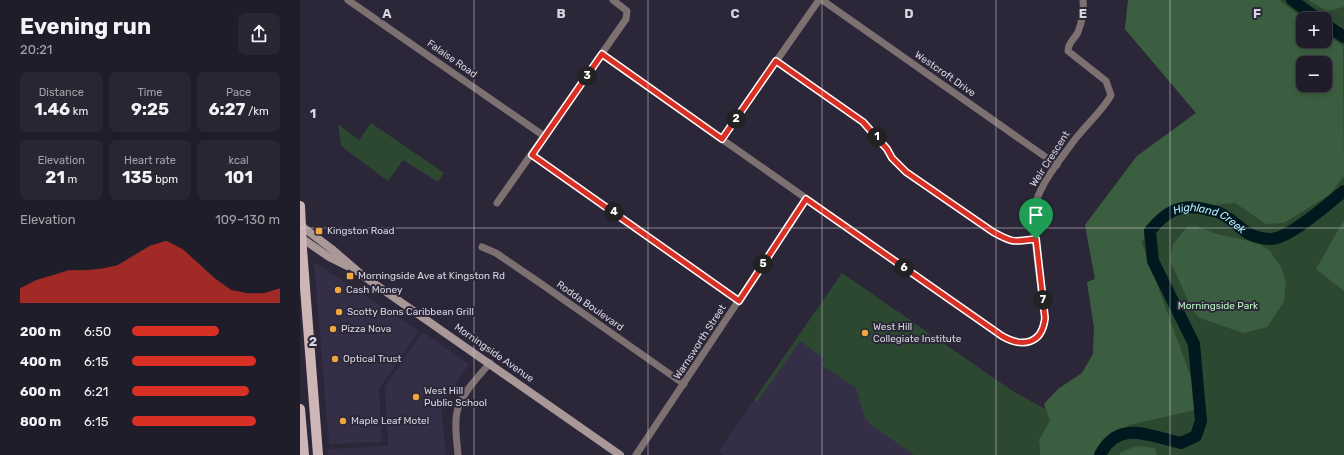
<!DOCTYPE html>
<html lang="en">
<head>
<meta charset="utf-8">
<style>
  :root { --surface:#201d2b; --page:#282633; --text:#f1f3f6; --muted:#a2a2a9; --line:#3d3b47; --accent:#d93025 }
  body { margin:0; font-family:Rubik,sans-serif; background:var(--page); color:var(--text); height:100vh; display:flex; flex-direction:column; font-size:15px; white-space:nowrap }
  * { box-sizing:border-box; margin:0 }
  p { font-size:13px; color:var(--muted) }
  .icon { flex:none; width:22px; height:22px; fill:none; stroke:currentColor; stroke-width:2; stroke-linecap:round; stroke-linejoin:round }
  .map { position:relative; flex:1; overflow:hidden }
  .details { display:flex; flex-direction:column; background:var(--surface); width:300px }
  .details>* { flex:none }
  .tools { position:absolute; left:996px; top:12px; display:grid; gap:8px }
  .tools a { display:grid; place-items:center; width:36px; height:36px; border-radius:8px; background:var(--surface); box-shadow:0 2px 6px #0003,0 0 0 1px var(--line); font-size:20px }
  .pin { position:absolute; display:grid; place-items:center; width:34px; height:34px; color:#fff; margin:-41px -17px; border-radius:50% 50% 50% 0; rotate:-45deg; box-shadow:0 0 4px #0007 }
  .pin .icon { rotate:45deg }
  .km { position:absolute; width:20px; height:20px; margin:-10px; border-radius:50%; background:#222; color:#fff; font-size:11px; line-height:20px; text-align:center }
  .round { display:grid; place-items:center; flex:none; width:42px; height:42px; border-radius:8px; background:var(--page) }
  .head { display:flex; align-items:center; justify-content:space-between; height:68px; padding:0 20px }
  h1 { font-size:22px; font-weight:700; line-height:30px }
  .stats { display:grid; grid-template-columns:repeat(3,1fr); gap:6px; height:68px; padding:4px 20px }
  .stats div { display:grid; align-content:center; border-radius:8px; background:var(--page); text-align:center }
  .stats b { font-size:17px; font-weight:700 }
  .stats small { font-size:11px; font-weight:400 }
  .stats p { font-size:11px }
  .chart { height:112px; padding:8px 20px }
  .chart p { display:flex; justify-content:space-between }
  .chart svg { width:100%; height:72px; margin-top:4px; fill:var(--accent); opacity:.7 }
  ul { padding:0 20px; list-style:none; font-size:13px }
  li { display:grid; grid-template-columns:64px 48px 1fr; align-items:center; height:30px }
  li i { height:10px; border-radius:5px; background:var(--accent) }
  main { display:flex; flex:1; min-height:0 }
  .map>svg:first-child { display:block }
</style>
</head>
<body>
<main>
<section class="details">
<div class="head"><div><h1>Evening run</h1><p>20:21</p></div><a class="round"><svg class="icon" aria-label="share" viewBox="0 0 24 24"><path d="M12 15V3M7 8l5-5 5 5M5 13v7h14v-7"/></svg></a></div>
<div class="stats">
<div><p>Distance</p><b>1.46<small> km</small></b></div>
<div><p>Time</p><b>9:25</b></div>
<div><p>Pace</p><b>6:27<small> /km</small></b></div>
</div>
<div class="stats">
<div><p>Elevation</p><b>21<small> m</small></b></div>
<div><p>Heart rate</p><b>135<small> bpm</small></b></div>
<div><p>kcal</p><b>101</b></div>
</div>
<div class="chart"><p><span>Elevation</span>109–130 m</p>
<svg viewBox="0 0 160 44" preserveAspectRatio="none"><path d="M0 44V35L10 30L20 27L30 24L40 24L50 23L60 21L70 15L80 9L90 6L100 11L110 20L120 29L130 36L140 38L150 38L160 35V44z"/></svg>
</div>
<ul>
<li><b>200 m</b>6:50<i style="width:59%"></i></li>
<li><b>400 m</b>6:15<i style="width:84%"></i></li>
<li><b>600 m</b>6:21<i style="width:79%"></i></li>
<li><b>800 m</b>6:15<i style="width:84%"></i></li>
</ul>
</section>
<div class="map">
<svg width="1044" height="455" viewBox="0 0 1044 455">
  <rect width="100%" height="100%" fill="#2b2739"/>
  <g fill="#342e46">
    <polygon points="14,262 119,331 79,389 82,442 29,444"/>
    <polygon points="542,273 714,392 745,409 727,455 423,455 418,452"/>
    <polygon points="123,332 169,364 141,406 146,455 28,455 27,449 88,446 85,388 89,380"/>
  </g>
  <g fill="#2c4830" fill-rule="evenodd">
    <path d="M828,0h216v455h-299l-6,-13 1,13h-126l-44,-31 -6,-8 -8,-28 -33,-22 -1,-3 3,-4 -25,-18 -43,61 -3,-2 88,-127 172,119 31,17 13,-20 24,-16 11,-19 1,-27 -7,-45 8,-3 -10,-54 52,-69 59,-43 -71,-84zM1003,19h22v22h-22zM1003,63h22v22h-22z"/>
    <polygon points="71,123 144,173 138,182 103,160 88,181 41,146 38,124 59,140"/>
  </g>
  <g fill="#3c5e40" fill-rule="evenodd">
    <path d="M828,0h151l25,19 -1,22h22v-7l18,12 1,130 -15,19 -45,28 -18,1 -31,-21 -51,5 -17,6 -20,15 -5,14 58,159 -5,8 -66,15 -20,13 -9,17h-60l-1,-15 11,-19 -6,-17 14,-15 24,-16 11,-19 1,-27 -7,-45 8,-3 -10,-54 52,-69 59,-43 -71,-84zM1003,63h22v22h-22z"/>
    <polygon points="1008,0 1044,0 1044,7 1027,11"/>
    <polygon points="1044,220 1044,291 1016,269"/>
    <polygon points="896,226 917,234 958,243 969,250 981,267 986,281 984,302 967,327 943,333 900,318 892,310 870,260 873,244 887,227"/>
    <polygon points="837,446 855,448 857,455 819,455 821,452"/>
  </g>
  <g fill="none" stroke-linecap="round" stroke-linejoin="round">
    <g stroke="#00181e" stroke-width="12">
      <polyline points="992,0 1018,19"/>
      <polyline points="1025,24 1044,37"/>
      <path id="s1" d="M800,455c19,-37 51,-18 81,-12l15,-7 5,-15 -7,-77 -41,-83 -3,-30c15,-19 30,-28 55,-22 5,2 11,2 15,4 20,10 23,25 50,26 18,1 59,-36 74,-48"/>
    </g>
    <g stroke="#7c7070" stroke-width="7">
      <polyline points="48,0 244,136"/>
      <polyline points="522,0 757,165"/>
      <path d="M302,55l400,281c21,12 40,8 43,-18 -3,-24 -15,-96 -9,-116 7,-22 24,-42 37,-60 10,-14 32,-34 38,-47l-5,-14 -38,-30c0,-9 7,-12 10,-19 4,-10 6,-21 5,-32"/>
      <path d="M476,61l87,61 24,27 5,9 14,14 87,60c20,12 20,10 43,7"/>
      <polyline points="422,139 519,0"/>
      <polyline points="232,155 439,301"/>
      <polyline points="197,203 326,19 327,11 313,0"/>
      <polyline points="182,247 196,253 240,283 384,384"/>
      <path d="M158,455c-1,-14 -4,-30 -1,-43 4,-18 21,-35 33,-49"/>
      <polyline points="336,455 506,199"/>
    </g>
    <g stroke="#aa9898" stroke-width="8">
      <polyline points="0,225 33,250 62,275 320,455"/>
      <polyline points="0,237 29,257 47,266"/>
    </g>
    <g stroke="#ceb6b7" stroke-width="10">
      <polyline points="0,206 2,249 18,455"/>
      <polyline points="0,409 4,455"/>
    </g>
  </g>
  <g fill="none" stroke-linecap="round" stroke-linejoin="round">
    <defs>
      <path id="route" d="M302,54l120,85 54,-78 87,61 24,27 5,9 14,14 87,60c20,11 20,10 43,7l9,79c-3,26 -22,30 -43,18l-196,-137 -67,102 -207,-146z"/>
    </defs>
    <use href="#route" stroke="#fff" stroke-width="8"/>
    <use href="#route" stroke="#d93025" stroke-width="5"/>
  </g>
  <path fill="none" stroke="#d7d5e0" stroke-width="1" stroke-opacity="0.55" d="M174,0v455M348,0v455M522,0v455M696,0v455M870,0v455M0,228h1044"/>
  <g fill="#efa73e" stroke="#2b2739" stroke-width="1.5">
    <rect x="15" y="227" width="8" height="8" rx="2"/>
    <rect x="46" y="272" width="8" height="8" rx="2"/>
    <circle cx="38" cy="290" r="4"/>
    <circle cx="39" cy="312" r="4"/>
    <circle cx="33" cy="329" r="4"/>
    <circle cx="565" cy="333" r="4"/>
    <circle cx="35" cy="359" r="4"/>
    <circle cx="116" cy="397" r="4"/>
    <circle cx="43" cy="421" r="4"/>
  </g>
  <g text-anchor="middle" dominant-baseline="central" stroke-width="4" stroke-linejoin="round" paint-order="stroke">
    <g font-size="10" fill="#d7d5e0" stroke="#2b2739">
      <text transform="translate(152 59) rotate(35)">Falaise Road</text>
      <text transform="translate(645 74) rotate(35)">Westcroft Drive</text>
      <text transform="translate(750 159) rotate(-57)">Weir Crescent</text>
      <text transform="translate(290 306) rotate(35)">Rodda Boulevard</text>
      <text transform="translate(400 342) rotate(-57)">Warnsworth Street</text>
      <text transform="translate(194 353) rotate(35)">Morningside Avenue</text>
    </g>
    <g font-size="10" fill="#d7d5e0" stroke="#2b2739" text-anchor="start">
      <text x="27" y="231">Kingston Road</text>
      <text x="58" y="276">Morningside Ave at Kingston Rd</text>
      <text x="46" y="290">Cash Money</text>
      <text x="47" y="312">Scotty Bons Caribbean Grill</text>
      <text x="573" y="327">West Hill<tspan x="573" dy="12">Collegiate Institute</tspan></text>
      <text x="41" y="329">Pizza Nova</text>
      <text x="43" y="359">Optical Trust</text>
      <text x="124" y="391">West Hill<tspan x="124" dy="12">Public School</tspan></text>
      <text x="51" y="421">Maple Leaf Motel</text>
    </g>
    <g font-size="10" fill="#bbf6c2" stroke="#2b2739">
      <text x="918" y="306">Morningside Park</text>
    </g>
    <g font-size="11" font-style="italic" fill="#b8ebf9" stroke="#2b2739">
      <text stroke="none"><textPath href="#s1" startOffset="394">Highland Creek</textPath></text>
    </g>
  </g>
  <g font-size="13" text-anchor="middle" font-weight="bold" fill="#d7d5e0" stroke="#2b2739" stroke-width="4" stroke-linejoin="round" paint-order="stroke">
    <text x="87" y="18">A</text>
    <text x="261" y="18">B</text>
    <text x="435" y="18">C</text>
    <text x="609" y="18">D</text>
    <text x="783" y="18">E</text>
    <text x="957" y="18">F</text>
    <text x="13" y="118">1</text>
    <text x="13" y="346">2</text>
  </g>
</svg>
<div class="tools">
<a>+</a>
<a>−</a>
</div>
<div class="pin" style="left:736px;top:239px;background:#1e9e55"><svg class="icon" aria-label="arrive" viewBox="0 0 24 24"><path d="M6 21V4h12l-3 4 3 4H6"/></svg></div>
<b class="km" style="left:577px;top:137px">1</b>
<b class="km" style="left:436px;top:119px">2</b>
<b class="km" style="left:287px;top:76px">3</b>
<b class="km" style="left:314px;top:212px">4</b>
<b class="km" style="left:463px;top:264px">5</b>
<b class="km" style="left:604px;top:268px">6</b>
<b class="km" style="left:743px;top:300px">7</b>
</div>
</main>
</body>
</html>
